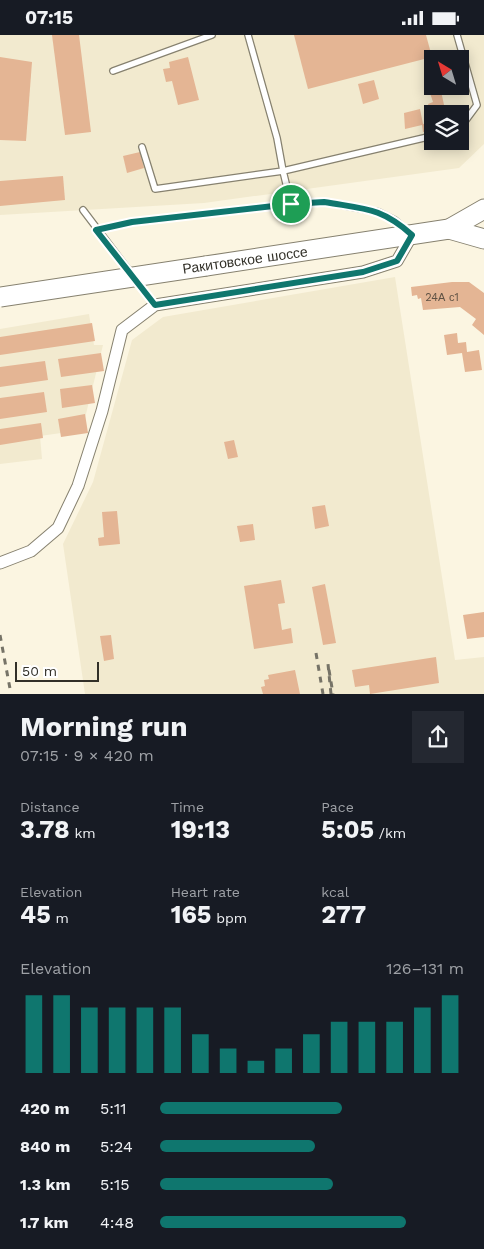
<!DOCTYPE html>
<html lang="en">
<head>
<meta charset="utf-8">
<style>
  :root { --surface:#171b24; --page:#242831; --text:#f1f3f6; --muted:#9ea1a6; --accent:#0f766e }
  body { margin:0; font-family:"Work Sans",sans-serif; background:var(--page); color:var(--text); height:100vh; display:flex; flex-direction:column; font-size:19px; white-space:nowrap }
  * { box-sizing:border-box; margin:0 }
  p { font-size:16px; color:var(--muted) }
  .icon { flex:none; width:28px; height:28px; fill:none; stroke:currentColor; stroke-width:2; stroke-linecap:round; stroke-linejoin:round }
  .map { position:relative; height:659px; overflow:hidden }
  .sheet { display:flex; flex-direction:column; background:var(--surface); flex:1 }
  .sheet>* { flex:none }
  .needle { width:32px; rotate:322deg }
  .fabs { position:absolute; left:424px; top:15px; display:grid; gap:10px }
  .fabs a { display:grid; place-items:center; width:45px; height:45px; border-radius:0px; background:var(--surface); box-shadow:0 2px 12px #0003; font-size:25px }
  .scale { position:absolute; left:15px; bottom:12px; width:84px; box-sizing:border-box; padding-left:5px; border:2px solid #323028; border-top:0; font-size:14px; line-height:18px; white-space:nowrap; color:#323028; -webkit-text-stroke:4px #fff; paint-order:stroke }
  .pin { position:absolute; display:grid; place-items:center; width:42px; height:42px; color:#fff; margin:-21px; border:2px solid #fff; border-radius:50%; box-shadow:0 1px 5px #0007 }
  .round { display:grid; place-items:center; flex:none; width:52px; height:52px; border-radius:0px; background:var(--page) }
  .head { display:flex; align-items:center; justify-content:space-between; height:85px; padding:0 20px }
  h1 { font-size:28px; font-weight:700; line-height:38px }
  .metrics { display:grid; grid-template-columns:repeat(3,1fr); gap:8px; height:85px; padding:5px 20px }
  .metrics div { display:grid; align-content:center }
  .metrics b { font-size:25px; font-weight:700 }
  .metrics small { font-size:14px; font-weight:400 }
  .metrics p { font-size:14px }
  .chart { height:140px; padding:10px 20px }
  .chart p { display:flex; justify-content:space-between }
  .chart svg { width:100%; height:90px; margin-top:5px; stroke:var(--accent); stroke-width:6 }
  ul { padding:0 20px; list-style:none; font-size:16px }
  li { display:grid; grid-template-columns:80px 60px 1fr; align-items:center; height:38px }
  li i { height:12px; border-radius:6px; background:var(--accent) }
  .status { display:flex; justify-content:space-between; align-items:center; height:35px; padding:0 25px; background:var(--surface); direction:ltr }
  .status svg { height:14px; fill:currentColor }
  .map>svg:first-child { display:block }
</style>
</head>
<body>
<div class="status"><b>07:15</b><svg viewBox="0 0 49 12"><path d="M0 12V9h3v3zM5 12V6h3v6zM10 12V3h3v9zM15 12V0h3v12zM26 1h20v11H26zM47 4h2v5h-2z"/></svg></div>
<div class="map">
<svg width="484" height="659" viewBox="0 0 484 659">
  <rect width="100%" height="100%" fill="#fbf5e1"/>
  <g fill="#f2eacf" fill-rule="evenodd">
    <path d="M0,0h484v109l-25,24 -255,35 -204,12zM432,24h28v27h-28zM432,79h28v27h-28z"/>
    <polygon points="395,242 455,625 484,622 484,659 85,659 63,509 93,447 132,305 163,282"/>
    <polygon points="89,279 94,310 103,310 82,395 40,401 42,424 0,429 0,294"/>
  </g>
  <g fill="#e4b594">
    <polygon points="52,0 79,0 91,97 65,100"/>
    <polygon points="294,0 426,0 432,22 308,54"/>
    <polygon points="0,22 32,27 26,106 0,105"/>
    <polygon points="188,22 199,65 178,70 172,46 166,47 163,34 170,33 169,27"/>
    <polygon points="374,45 379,64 363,69 358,49"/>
    <polygon points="441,56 446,79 432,79 432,84 428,69 433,67 430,58"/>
    <polygon points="420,74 423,89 427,88 429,96 423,97 422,90 405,94 404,78"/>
    <polygon points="140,117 144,133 127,138 123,121"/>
    <polygon points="63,141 65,165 0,171 0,146"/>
    <polygon points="452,247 469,247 484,258 484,300 472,290 476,284 460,272 423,275 421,263 418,264 417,260 412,261 411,252"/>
    <polygon points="92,288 95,306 0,320 0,302"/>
    <polygon points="457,298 458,308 466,307 467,317 479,315 482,335 465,337 462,318 447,320 444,300"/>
    <polygon points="101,318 104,336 61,342 58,324"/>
    <polygon points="45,326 48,345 0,352 0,332"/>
    <polygon points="92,350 95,368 62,373 60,354"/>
    <polygon points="44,357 47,377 0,384 0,363"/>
    <polygon points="85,379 88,398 61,402 58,384"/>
    <polygon points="41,388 43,403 0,410 0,394"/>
    <polygon points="234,405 238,422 228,424 224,407"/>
    <polygon points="325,470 329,491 315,494 312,472"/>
    <polygon points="117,476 120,509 99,511 98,503 104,502 102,477"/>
    <polygon points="253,489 255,505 240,507 237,491"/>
    <polygon points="281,545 285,568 278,569 282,595 291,593 293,608 254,614 244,551"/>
    <polygon points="325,549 336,608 323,610 312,552"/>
    <polygon points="484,577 484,602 467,604 463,580"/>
    <polygon points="111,600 114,624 104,626 100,601"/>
    <polygon points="436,622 439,648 370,659 369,650 355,652 352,635"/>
    <polygon points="295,635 300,659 263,659 261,652 265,651 264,645 269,644 268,640"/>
  </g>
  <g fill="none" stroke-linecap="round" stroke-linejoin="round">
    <defs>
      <g id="lane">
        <polyline points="457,0 477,70 460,93"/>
        <polyline points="113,36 212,0"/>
        <polyline points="142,112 155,154 283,136 277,103 248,0"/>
        <polyline points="291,169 283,136 432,101"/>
        <polyline points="83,175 155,270"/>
        <polyline points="96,195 131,187 291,169 324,167 379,177 395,185 408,196"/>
      </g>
      <polyline id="street" points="0,528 31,516 58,493 78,451 102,376 122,295 155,270 363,237 397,226 412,200"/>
      <g id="primary">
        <polyline points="449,194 484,204"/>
        <polyline points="206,231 449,194 484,174"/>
      </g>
    </defs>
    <use href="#lane" stroke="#86816f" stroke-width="8"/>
    <use href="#street" stroke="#86816f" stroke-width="13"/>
    <use href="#primary" stroke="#86816f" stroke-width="21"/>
    <use href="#lane" stroke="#fff" stroke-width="5.5"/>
    <use href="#street" stroke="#fff" stroke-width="11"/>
    <use href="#primary" stroke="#fff" stroke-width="19"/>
    <g stroke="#767367" stroke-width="3" stroke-dasharray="6 6" stroke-linecap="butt">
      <polyline points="0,600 11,659"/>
      <polyline points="316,618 323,659"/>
      <polyline points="331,659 328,629 333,659"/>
    </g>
    <defs>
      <polyline id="primary-bridge" points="0,262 206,231"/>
    </defs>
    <use href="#primary-bridge" stroke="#86816f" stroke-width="21" stroke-linecap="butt"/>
    <use href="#primary-bridge" stroke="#fff" stroke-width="19"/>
  </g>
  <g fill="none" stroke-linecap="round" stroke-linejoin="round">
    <defs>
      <path id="route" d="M324,167c40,7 57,5 88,33l-15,26 -34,11 -208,33 -59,-75 36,-8 159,-18z"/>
    </defs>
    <use href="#route" stroke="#fff" stroke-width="10"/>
    <use href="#route" stroke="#0f766e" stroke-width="6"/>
  </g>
  <g text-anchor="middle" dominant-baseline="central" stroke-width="4.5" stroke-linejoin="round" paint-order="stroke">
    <g font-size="11" fill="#5e5143">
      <text x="442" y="262">24А с1</text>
    </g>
    <g font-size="14" fill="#323028" stroke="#fff">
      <text transform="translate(245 225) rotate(-8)">Ракитовское шоссе</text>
    </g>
  </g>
</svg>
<div class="fabs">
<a><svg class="needle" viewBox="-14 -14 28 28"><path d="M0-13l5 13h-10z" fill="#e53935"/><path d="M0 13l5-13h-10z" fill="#9ea1a6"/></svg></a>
<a><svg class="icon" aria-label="layers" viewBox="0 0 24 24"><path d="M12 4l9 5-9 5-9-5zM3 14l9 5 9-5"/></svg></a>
</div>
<div class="scale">50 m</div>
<div class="pin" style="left:291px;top:169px;background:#1e9e55"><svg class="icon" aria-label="arrive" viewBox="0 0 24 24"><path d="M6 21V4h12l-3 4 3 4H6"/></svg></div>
</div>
<section class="sheet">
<div class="head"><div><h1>Morning run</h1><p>07:15 · 9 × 420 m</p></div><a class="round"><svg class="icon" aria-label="share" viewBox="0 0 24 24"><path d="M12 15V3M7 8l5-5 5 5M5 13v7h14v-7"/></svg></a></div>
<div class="metrics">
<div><p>Distance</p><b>3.78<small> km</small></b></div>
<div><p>Time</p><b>19:13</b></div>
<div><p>Pace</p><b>5:05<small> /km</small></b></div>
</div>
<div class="metrics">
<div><p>Elevation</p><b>45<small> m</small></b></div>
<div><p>Heart rate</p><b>165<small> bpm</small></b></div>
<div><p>kcal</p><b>277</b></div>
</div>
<div class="chart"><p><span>Elevation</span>126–131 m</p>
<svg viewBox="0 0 160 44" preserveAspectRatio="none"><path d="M5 44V6M15 44V6M25 44V12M35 44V12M45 44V12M55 44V12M65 44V25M75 44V32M85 44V38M95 44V32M105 44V25M115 44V19M125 44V19M135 44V19M145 44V12M155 44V6"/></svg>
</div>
<ul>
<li><b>420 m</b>5:11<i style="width:60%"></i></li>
<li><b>840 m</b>5:24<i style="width:51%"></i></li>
<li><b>1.3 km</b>5:15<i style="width:57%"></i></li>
<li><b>1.7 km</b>4:48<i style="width:81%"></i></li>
</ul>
</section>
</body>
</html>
